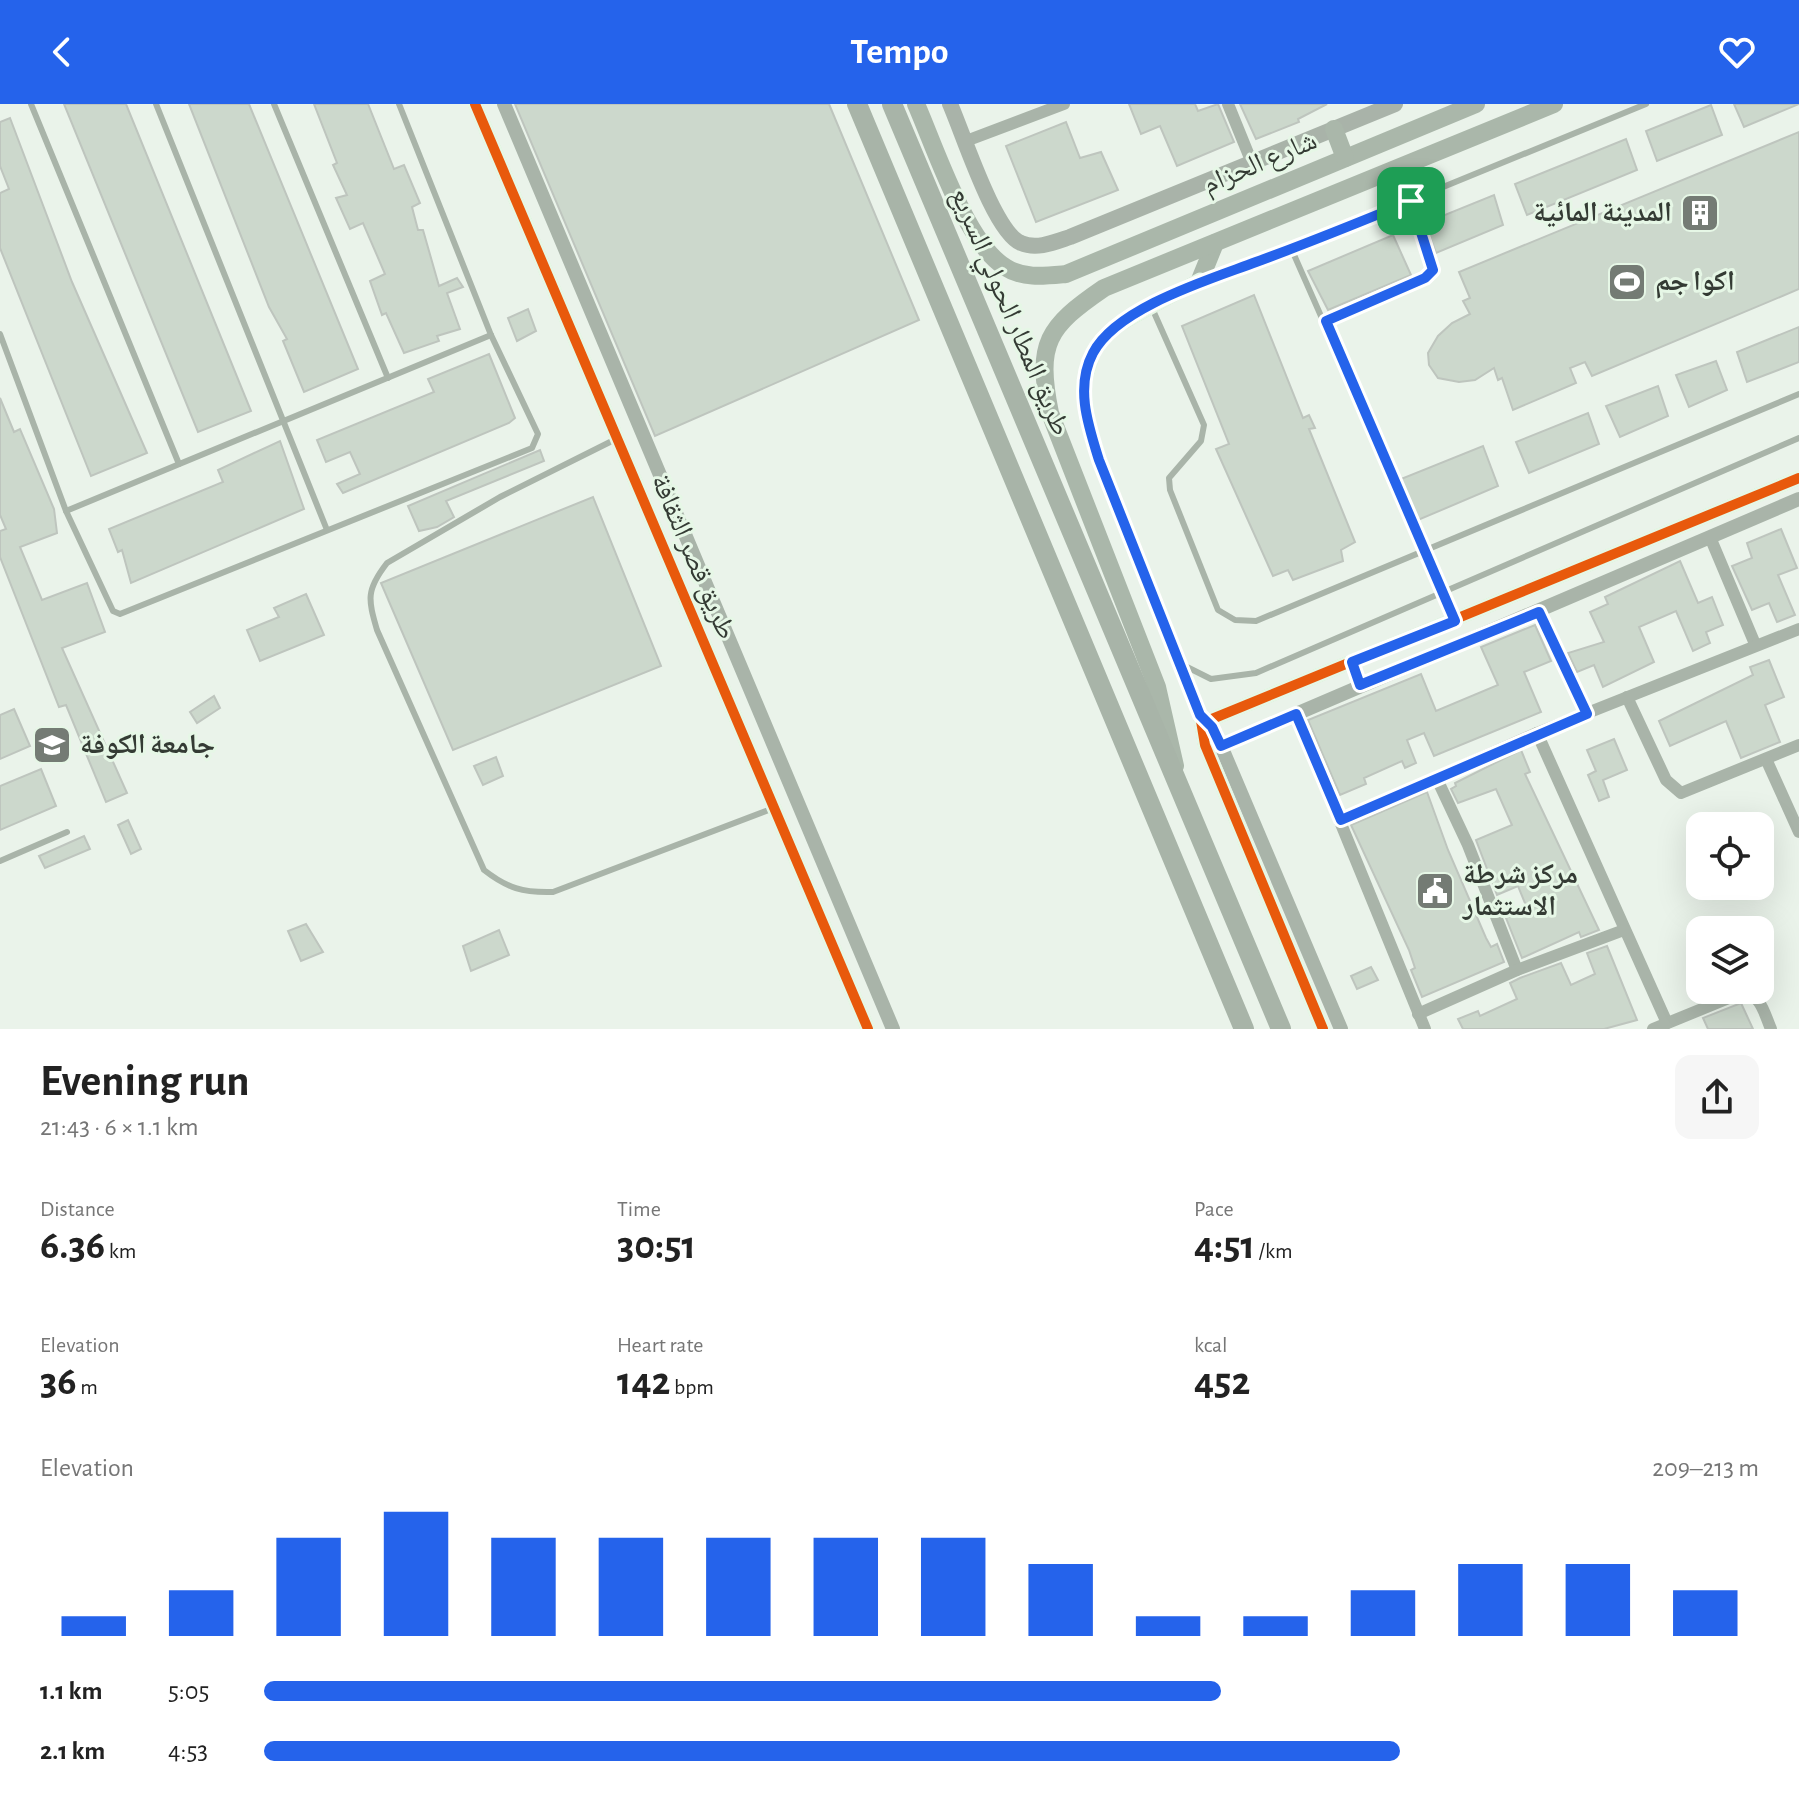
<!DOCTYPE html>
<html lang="en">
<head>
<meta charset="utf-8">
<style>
  :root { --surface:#fff; --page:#f6f6f6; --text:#222; --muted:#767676; --accent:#2563eb }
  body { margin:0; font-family:"Alegreya Sans","Noto Naskh Arabic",sans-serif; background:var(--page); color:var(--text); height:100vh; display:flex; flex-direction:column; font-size:30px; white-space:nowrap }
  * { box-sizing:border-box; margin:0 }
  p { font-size:26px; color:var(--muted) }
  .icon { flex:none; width:44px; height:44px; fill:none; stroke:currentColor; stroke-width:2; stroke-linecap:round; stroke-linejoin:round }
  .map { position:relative; height:925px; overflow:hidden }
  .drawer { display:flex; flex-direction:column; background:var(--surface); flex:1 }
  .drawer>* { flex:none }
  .controls { position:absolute; left:1686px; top:708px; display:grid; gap:16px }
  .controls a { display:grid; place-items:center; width:88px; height:88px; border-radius:16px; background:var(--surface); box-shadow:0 8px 32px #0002; font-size:40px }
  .pin { position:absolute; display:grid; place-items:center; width:68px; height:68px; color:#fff; margin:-34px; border-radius:16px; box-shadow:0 4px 12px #0006 }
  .round { display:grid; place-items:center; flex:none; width:84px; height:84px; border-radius:16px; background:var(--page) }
  .summary { display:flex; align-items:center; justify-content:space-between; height:136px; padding:0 40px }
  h1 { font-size:44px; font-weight:700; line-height:60px }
  .stats { display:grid; grid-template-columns:repeat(3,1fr); gap:12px; height:136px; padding:8px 40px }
  .stats div { display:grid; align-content:center }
  .stats b { font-size:40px; font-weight:700 }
  .stats small { font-size:22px; font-weight:400 }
  .stats p { font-size:22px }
  .chart { height:224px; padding:16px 40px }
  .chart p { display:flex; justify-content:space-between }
  .chart svg { width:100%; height:144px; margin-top:8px; stroke:var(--accent); stroke-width:6 }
  ul { padding:0 40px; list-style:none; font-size:26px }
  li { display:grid; grid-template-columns:128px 96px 1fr; align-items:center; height:60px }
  li i { height:20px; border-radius:10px; background:var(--accent) }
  header { display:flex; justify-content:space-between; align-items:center; height:104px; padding:0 40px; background:var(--accent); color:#fff; font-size:36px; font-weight:700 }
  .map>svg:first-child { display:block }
</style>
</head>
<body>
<header><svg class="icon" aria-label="back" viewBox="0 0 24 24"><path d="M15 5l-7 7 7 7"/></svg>Tempo<svg class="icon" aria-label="heart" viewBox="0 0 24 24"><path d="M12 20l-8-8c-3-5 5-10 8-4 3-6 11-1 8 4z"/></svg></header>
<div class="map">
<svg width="1799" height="925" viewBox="0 0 1799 925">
  <rect width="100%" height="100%" fill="#eaf3ea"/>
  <g fill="#ccd8cc" stroke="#bec5be" stroke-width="2">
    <polygon points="64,0 126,0 251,307 198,328"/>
    <polygon points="189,0 249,0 358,265 304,288 283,237 287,235 269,203"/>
    <polygon points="314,0 368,0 394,65 404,61 420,99 412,103 418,126 423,126 439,182 457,174 463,183 447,189 460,225 437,232 439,237 404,249 386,209 382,211 370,177 385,170 363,119 350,125 336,94 347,91 333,61 337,59"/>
    <polygon points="515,0 829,0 919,216 655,332"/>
    <polygon points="1129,0 1195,0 1198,7 1218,0 1234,38 1177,62 1160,22 1141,30"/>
    <polygon points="1240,0 1327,0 1298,15 1299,18 1256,35"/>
    <polygon points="1734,0 1799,0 1744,23"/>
    <polygon points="1711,1 1722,31 1657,57 1646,27"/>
    <polygon points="10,14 72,178 147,349 91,372 0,144 0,89 9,85 0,62 0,18"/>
    <polygon points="1066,18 1080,54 1101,48 1118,86 1036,118 1006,42"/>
    <polygon points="1799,28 1799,185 1592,272 1585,258 1570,264 1576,279 1513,306 1502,274 1498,276 1494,264 1475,276 1459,278 1438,274 1429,261 1428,249 1438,232 1452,219 1470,210 1463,197 1470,194 1459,168"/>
    <polygon points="1626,35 1637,66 1527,111 1515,80"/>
    <polygon points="1494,91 1503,121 1436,149 1425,119"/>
    <polygon points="1393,131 1411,171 1328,206 1308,167"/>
    <polygon points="1254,191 1303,314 1309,311 1315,324 1309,325 1355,438 1341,446 1343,457 1293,476 1288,466 1273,472 1216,345 1229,340 1182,222"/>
    <polygon points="528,205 536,227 517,237 508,214"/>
    <polygon points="1799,223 1799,258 1747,278 1737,248"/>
    <polygon points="489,250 515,314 509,319 343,389 337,380 360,370 350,348 326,358 317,336 434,288 428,275"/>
    <polygon points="1716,257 1727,286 1689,303 1676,271"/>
    <polygon points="1658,282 1668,312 1620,333 1606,302"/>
    <polygon points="0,294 14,328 20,325 54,405 57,429 20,443 42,496 87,479 105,528 62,544 127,689 106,698 66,601 59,603 0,453 0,427 6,425 0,411"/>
    <polygon points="1588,309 1599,340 1529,369 1516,338"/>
    <polygon points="280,337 304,405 131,479 122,446 118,448 109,425 223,378 218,366"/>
    <polygon points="1483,342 1498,382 1418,416 1401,375"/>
    <polygon points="540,346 544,357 446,397 454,413 437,423 419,427 408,402"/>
    <polygon points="593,393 661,562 453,646 381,479"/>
    <polygon points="1781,425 1797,464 1778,471 1795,511 1777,518 1769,499 1752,506 1732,462 1752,454 1747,439"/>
    <polygon points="1680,457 1698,499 1712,493 1723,521 1706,528 1710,539 1693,547 1676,507 1639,523 1654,558 1603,583 1594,561 1577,568 1568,549 1604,538 1590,508 1608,500 1605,493"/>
    <polygon points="306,490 324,531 260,557 247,526 279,513 274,504"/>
    <polygon points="1535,521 1551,557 1524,568 1541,608 1434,652 1424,629 1407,636 1416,659 1405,664 1402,657 1364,674 1366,680 1340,691 1308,616 1421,570 1436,607 1498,581 1481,543"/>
    <polygon points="1769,556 1784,593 1765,601 1780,638 1741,654 1726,617 1670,642 1659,617 1753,571 1750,563"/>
    <polygon points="214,592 220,604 197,619 190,608"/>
    <polygon points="14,605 30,642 0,655 0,611"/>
    <polygon points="1614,635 1627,666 1603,676 1609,693 1599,697 1588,671 1596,667 1587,646"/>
    <polygon points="1521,646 1530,668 1525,670 1599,826 1581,833 1579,828 1522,854 1506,814 1527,804 1518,782 1497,791 1476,736 1512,721 1496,685 1458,699 1451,685 1456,682 1455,679"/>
    <polygon points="496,653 503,672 483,681 474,662"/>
    <polygon points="41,665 56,702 0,726 0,682"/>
    <polygon points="1427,688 1448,746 1486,834 1491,843 1497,840 1504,858 1422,893 1411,866 1415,864 1409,846 1351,721"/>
    <polygon points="128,716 141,745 131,750 118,721"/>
    <polygon points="84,732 90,745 45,764 39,752"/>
    <polygon points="306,820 323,848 301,857 288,827"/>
    <polygon points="499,826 509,851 471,867 463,842"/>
    <polygon points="1607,842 1637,916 1604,925 1463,925 1458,915 1478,907 1480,912 1517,895 1510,879 1520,874 1561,859 1571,881 1595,870 1587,849"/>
    <polygon points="1371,863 1378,876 1357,885 1351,872"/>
    <polygon points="1741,899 1753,925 1708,925 1703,914"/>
  </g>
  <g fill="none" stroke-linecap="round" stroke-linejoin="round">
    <g stroke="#a9b4a9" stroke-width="6">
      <polyline points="31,0 179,360"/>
      <polyline points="156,0 327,426"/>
      <polyline points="274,0 388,274"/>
      <polyline points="1291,144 1454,514"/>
      <polyline points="1204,175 1343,124 1646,0"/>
      <polyline points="1152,204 1204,321 1201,337 1169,374 1170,386 1218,506 1235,516 1256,517 1799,290"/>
      <polyline points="1326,217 1425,174 1433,166 1411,97"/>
      <polyline points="0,230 66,407 113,507 120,510 532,344 538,330 491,231 399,0"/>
      <path d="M616,335l-116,58 -113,66c-21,27 -19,36 -10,67l107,240c23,18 39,23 69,22l221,-84"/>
      <polyline points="66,407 491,231"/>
      <polyline points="1183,561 1211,575 1256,569 1799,334"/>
      <polyline points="0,757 67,728"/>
    </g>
    <g stroke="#a9b4a9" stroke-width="12">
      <polyline points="1228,0 1252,59"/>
      <polyline points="966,37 1064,0"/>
      <polyline points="1710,433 1755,540"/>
      <polyline points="1539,508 1587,610"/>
      <polyline points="1627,593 1666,676 1681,689 1799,641"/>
      <polyline points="1296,610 1425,925"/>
      <polyline points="1537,629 1667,919"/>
      <polyline points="1766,655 1799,728"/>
      <polyline points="1437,675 1468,741 1517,866"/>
      <polyline points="1341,716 1537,629 1799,525"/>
      <polyline points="1418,910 1517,866 1624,826"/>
      <path d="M1653,925l88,-36c20,0 23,20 30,36"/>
    </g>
    <g stroke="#a9b4a9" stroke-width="14">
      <polyline points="475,0 868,925"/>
      <polyline points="504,0 893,925"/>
      <polyline points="1200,176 1120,220 1105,232 1094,247 1083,282 1090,328 1099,356 1200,611 1205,641 1323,925"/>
      <polyline points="1200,612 1216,630 1341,925"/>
      <polyline points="1207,617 1799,374"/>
      <polyline points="1221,642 1799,395"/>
    </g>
    <path stroke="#a9b3a9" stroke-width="16" d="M950,0c13,29 44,128 71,139 16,7 34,-1 49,-6l325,-133"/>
    <g stroke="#aab7aa" stroke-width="18">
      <path d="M916,0c19,43 50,139 89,163 18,12 40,9 61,7l410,-170"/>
      <polyline points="1334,25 1345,54"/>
      <polyline points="1200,176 1215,139"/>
      <path d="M1175,662l-18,-79 -107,-274c-14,-70 -3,-86 54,-125l450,-184"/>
    </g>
    <g stroke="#a8b4a8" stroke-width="20">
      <polyline points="857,0 1244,925"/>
      <polyline points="892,0 1281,925"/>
    </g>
    <defs>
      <g id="cycleway">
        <polyline points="475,0 868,925"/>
        <polyline points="1200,176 1120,220 1105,232 1094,247 1083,282 1090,328 1099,356 1200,611 1205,641 1323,925"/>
        <polyline points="1207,617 1799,374"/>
      </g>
    </defs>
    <use href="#cycleway" stroke="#e6f7e6" stroke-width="15"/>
    <use href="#cycleway" stroke="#e8590c" stroke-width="10"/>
  </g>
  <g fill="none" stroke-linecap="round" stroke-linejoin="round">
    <defs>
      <path id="route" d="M1411,97l22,69 -8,8 -99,43 129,300 -103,41 8,23 179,-73 48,102 -246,106 -45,-106 -75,32 -9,-19 -12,-12 -101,-255c-11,-35 -24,-73 -6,-107 24,-46 118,-74 163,-91 52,-19 104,-40 155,-61z"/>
    </defs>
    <use href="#route" stroke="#fff" stroke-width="16"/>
    <use href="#route" stroke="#2563eb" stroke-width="10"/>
  </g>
  <defs>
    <symbol id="building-square" viewBox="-11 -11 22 22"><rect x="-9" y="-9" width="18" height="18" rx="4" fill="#747b74" stroke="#e6f7e6"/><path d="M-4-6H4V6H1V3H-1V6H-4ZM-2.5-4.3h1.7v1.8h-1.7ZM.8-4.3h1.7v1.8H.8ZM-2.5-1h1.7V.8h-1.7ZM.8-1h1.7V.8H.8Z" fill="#fff"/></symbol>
    <symbol id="stadium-square" viewBox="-11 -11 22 22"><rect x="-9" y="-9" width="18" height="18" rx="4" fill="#747b74" stroke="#e6f7e6"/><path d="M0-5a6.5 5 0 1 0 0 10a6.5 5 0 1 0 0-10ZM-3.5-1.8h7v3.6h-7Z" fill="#fff"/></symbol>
    <symbol id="university-square" viewBox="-11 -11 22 22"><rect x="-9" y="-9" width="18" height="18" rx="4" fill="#747b74" stroke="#e6f7e6"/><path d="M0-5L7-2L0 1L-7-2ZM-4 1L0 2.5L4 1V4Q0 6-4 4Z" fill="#fff"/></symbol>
    <symbol id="civic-square" viewBox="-11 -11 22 22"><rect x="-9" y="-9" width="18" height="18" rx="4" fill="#747b74" stroke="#e6f7e6"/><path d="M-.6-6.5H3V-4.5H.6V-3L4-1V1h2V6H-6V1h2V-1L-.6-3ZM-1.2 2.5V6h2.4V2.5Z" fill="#fff"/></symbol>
  </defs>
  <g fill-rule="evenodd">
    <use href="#building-square" x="1678" y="87" width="44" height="44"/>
    <use href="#stadium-square" x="1605" y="156" width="44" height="44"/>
    <use href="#university-square" x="30" y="619" width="44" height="44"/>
    <use href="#civic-square" x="1413" y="765" width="44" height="44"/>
  </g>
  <g text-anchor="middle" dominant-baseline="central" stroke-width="6" stroke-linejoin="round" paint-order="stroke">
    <g font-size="28" fill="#343b34" stroke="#e6f7e6">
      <text transform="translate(1260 59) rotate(-23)">شارع الحزام</text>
      <text transform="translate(1010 208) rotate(67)">طريق المطار الحولي السريع</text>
      <text transform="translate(693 453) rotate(67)">طريق قصر الثقافة</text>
    </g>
    <g font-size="28" font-weight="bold" fill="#343b34" stroke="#e6f7e6" text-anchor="start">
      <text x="1672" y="109" text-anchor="end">المدينة المائية</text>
      <text x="1655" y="178">اكوا جم</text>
      <text x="80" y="641">جامعة الكوفة</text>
      <text x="1463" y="771">مركز شرطة<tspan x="1463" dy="32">الاستثمار</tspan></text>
    </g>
  </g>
</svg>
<div class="controls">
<a><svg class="icon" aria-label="locate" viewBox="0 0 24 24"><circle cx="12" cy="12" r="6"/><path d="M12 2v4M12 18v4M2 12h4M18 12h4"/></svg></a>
<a><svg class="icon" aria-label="layers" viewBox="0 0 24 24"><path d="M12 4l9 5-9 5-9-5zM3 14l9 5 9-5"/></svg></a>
</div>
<div class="pin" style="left:1411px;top:97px;background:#1e9e55"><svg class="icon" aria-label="arrive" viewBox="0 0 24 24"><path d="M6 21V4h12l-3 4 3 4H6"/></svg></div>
</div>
<section class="drawer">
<div class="summary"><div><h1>Evening run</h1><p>21:43 · 6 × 1.1 km</p></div><a class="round"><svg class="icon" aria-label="share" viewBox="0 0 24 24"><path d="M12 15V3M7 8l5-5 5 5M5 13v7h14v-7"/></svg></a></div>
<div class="stats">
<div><p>Distance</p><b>6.36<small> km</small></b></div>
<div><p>Time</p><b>30:51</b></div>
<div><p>Pace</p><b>4:51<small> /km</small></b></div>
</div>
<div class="stats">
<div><p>Elevation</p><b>36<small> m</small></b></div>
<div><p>Heart rate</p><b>142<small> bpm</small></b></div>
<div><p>kcal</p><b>452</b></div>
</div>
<div class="chart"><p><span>Elevation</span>209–213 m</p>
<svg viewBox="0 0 160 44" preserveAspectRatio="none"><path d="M5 44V38M15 44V30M25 44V14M35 44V6M45 44V14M55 44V14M65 44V14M75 44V14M85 44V14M95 44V22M105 44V38M115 44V38M125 44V30M135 44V22M145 44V22M155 44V30"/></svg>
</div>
<ul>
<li><b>1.1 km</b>5:05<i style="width:64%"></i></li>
<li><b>2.1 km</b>4:53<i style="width:76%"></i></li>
</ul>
</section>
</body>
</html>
